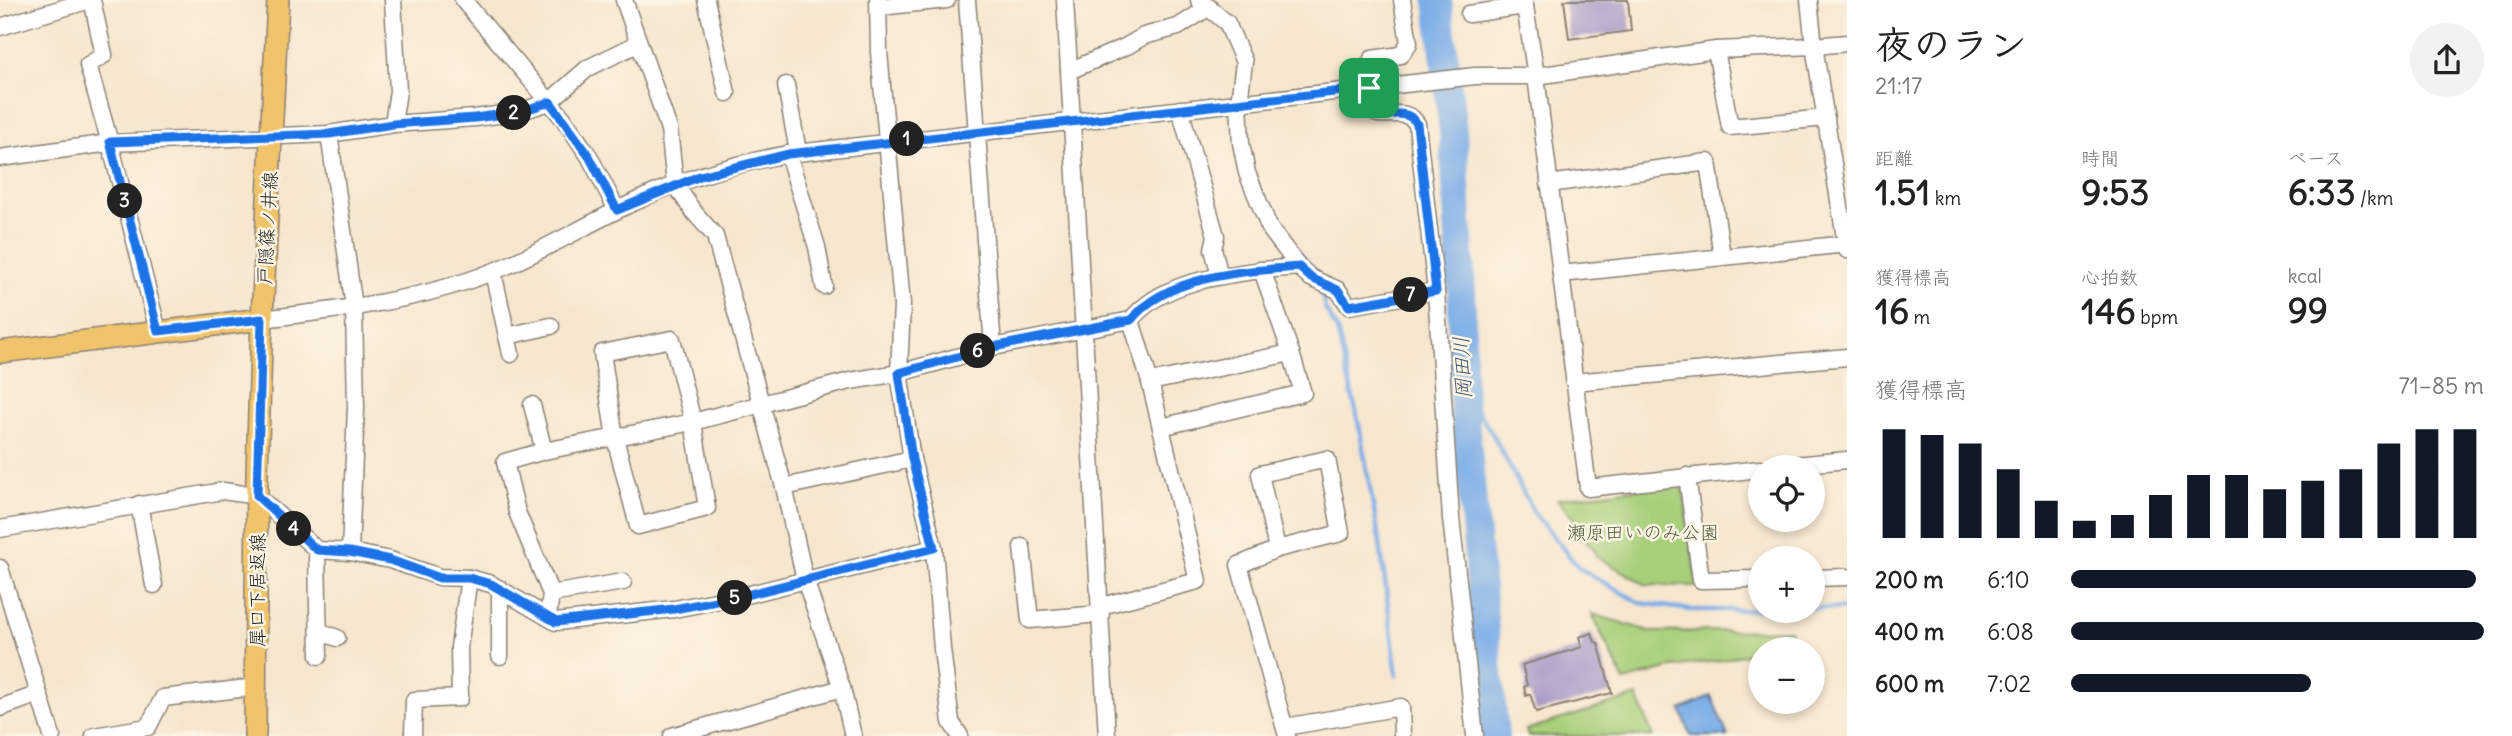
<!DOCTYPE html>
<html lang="ja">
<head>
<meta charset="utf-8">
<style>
  :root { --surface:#fff; --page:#f2f2f2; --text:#222; --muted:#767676; --accent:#111827 }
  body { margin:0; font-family:Delius,"Klee One",sans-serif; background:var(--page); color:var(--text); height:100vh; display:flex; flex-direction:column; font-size:26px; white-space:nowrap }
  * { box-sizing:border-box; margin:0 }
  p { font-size:23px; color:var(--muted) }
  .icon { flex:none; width:38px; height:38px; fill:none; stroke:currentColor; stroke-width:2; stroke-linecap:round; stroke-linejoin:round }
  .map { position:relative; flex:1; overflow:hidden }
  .details { display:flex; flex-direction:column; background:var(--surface); width:665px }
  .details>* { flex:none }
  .tools { position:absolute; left:1748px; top:455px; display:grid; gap:14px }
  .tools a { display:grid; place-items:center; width:77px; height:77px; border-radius:50%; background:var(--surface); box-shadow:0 4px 10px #0003; font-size:35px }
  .pin { position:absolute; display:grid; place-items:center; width:60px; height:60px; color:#fff; margin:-30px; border-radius:14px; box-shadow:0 4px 10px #0006 }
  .km { position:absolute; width:35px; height:35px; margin:-18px; border-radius:50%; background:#222; color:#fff; font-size:19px; line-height:35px; text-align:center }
  .round { display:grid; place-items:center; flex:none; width:74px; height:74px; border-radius:37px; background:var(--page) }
  .head { display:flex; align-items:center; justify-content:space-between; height:119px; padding:0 28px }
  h1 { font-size:38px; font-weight:700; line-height:52px }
  .figures { display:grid; grid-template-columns:repeat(3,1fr); gap:10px; height:119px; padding:7px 28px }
  .figures div { display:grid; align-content:center }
  .figures b { font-size:35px; font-weight:700 }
  .figures small { font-size:19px; font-weight:400 }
  .figures p { font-size:19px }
  .chart { height:196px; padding:14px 28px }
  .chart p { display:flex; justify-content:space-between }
  .chart svg { width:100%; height:126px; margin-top:7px; stroke:var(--accent); stroke-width:6 }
  ul { padding:0 28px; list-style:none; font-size:23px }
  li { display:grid; grid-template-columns:112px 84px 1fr; align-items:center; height:52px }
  li i { height:18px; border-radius:9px; background:var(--accent) }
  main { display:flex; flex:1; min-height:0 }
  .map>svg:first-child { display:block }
</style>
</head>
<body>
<main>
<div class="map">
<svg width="1847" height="736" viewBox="0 0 1847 736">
  <rect width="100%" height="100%" fill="#fcf5e5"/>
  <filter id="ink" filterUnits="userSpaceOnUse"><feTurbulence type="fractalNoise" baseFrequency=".0143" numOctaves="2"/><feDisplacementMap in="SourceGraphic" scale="14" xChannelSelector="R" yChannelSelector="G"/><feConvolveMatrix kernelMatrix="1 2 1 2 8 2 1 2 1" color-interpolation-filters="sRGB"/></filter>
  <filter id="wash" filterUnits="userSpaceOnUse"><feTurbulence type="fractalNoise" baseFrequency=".00686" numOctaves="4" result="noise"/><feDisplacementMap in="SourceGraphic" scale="28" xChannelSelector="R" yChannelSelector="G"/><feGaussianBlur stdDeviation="1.57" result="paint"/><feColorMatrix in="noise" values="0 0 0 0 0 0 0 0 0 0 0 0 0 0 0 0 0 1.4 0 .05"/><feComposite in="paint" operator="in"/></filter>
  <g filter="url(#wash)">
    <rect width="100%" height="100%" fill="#f7e6ce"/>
    <g fill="#a8cf7a" stroke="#62764b" stroke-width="2">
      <polygon points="1674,484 1683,490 1697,586 1646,585 1596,556 1595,550 1580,534 1579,525 1557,499"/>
      <polygon points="1592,614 1652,632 1790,630 1792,642 1722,660 1674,667 1624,681"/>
      <polygon points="1637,696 1653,736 1528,736 1526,730"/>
    </g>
    <polygon fill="#7bade7" stroke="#4c6482" stroke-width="2" points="1711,696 1728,736 1691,736 1681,710"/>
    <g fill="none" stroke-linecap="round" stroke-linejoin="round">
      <g stroke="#7bade7" stroke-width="4.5">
        <polyline points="1236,25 1247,49"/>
        <polyline points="1281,231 1317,273"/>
        <polyline points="1320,287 1325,308 1337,330 1358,420 1381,550 1397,676"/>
        <polyline points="1462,386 1493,435 1534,513 1579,568 1640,603 1691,610 1760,610"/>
        <polyline points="1813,608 1847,609"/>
      </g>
      <polyline stroke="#7bade7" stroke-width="28" points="1438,0 1453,131 1462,292 1462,386 1495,736"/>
    </g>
    <g id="blocks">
      <g fill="#ab9cc8">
        <polygon points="1564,0 1628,0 1631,31 1569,39"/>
        <polygon points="1592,633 1595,642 1598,643 1612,693 1536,712 1530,694 1526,696 1524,687 1527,685 1522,665 1582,647 1579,637"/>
      </g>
    </g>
  </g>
  <g filter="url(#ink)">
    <use href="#blocks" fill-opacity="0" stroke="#8a8175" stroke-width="2"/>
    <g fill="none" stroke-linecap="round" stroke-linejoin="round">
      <defs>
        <g id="minor">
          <polyline points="92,0 104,55 88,65 110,143 158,331"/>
          <polyline points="463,0 563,118 589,156 617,210"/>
          <polyline points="624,0 669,129 675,184 693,211 715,236 784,487 805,580 842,688 853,736"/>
          <polyline points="706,0 727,93"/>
          <polyline points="878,0 879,52 902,304 899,373 912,459 934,548 942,649 951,722 960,736"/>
          <polyline points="967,0 993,347"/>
          <polyline points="1065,0 1107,736"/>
          <polyline points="1199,0 1227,23 1244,62 1239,103 1241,143 1247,173 1270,229 1299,267 1311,278 1338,290 1349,306 1436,291"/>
          <path d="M1402,0l7,43 -8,12 -29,4c-8,13 -5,46 6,55 15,2 30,-5 39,10l19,167 15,227 24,218"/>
          <polyline points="1524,0 1536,76 1588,488 1760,469"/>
          <polyline points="1809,0 1814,46 1847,250"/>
          <polyline points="879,7 947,0"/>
          <polyline points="1469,14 1525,6"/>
          <polyline points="0,27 90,0"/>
          <polyline points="1716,50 1730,127 1826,118"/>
          <polyline points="1069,71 1127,46 1144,36 1178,27 1209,7"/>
          <polyline points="786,85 798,152"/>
          <polyline points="1180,109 1216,236 1213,249 1220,276"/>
          <polyline points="393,124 398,91 393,0"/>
          <polyline points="329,134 354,307 356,408 350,552"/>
          <polyline points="788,154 817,247 824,286"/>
          <polyline points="0,158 110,143 329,134 393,124 475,118 519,112 549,102 588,68 639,43"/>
          <polyline points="1549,184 1708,162 1722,256"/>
          <polyline points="1262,270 1299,267"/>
          <polyline points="493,272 511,354"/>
          <polyline points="1561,274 1847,244"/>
          <path d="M262,319c77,-9 157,-18 230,-47 53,-21 101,-52 153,-75 46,-21 94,-34 143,-43l687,-78h61l180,-26 98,-4 33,-3"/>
          <path d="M1131,320c30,-38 87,-44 131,-50l29,83"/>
          <polyline points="507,336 551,326"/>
          <polygon points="672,339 693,422 707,508 638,526 615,438 602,353"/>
          <polyline points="1150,382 1291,353 1303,393 1161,427"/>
          <polyline points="1574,382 1847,357"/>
          <polyline points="532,405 544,451"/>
          <polyline points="1773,467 1847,460"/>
          <polyline points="1687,476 1701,580 1760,579"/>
          <polyline points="784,487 912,459"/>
          <polyline points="139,504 154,585"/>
          <polyline points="0,529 223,491 257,496 317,550 350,552 390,560 440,577 469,578 491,584 556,622 674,609 742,596 934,548"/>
          <polyline points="1022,547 1030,620 1101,614"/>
          <polyline points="1277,549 1260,474 1327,459 1341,533 1277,549 1239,565 1287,736"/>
          <polyline points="317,550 319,656"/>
          <polyline points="0,568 52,736"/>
          <polyline points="1813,578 1847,577"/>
          <polyline points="500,589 500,656"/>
          <polyline points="551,594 623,582"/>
          <polyline points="548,616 551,594 517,512 505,462 544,451 693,422 850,381 899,373 993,347 1131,320 1150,382 1198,581 1101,606"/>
          <polyline points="319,631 337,638"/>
          <polyline points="0,708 39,694"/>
          <polyline points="1285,727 1401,707 1402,736"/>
          <polyline points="94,736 148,727 163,698 256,687"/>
          <polyline points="413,736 414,700 460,698 459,647 469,578"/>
          <polyline points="672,736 842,688"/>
        </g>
        <g id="major">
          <polyline points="0,352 262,319"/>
          <polyline points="255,736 257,473 262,319 278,0"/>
        </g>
      </defs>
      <use href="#minor" stroke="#8a8175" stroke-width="19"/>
      <use href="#major" stroke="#8a8175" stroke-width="24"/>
      <use href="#minor" stroke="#fff" stroke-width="16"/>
      <use href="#major" stroke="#f1c36a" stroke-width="21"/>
    </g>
  </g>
  <g fill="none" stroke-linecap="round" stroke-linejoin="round" filter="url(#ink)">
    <defs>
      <path id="route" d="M1369,88l2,17 7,9c15,2 30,-5 39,10l19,167 -87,15 -11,-16 -27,-12 -12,-11c-53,4 -133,8 -168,53l-138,27 -94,26 13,86 22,89 -192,48 -68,13 -118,13 -65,-38 -22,-6h-29l-50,-18 -40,-8 -33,-2 -60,-54 5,-177 -104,12 -48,-189 219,-8 64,-10 82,-6 44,-6 31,-10 39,54 28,54 83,-34 88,-22z"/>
    </defs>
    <use href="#route" stroke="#fff" stroke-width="14"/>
    <use href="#route" stroke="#1a73e8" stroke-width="9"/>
  </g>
  <g text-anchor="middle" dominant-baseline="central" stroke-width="5" stroke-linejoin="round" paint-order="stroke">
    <g font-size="19" fill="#1c1c1c" stroke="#fcf5e5">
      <text transform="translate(267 228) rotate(-87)">戸隠篠ノ井線</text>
      <text transform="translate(257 590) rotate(-90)">犀口下居返線</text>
    </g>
    <g font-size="19" fill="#4d5b3d" stroke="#fcf5e5">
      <text x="1643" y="532">瀬原田いのみ公園</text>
    </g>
    <g font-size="21" font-style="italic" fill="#42566d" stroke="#fcf5e5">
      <text transform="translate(1462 368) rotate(-93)">岡田川</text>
    </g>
  </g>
</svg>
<div class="tools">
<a><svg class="icon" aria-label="locate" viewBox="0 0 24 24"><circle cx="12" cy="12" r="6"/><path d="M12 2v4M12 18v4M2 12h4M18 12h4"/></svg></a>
<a>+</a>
<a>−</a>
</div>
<div class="pin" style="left:1369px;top:88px;background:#1e9e55"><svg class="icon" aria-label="arrive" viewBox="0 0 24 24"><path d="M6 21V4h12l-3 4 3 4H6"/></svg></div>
<b class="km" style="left:907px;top:139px">1</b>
<b class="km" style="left:514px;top:113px">2</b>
<b class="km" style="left:125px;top:201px">3</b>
<b class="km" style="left:294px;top:529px">4</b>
<b class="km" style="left:735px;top:598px">5</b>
<b class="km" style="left:978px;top:351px">6</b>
<b class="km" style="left:1411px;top:295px">7</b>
</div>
<section class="details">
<div class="head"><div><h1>夜のラン</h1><p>21:17</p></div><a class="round"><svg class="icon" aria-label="share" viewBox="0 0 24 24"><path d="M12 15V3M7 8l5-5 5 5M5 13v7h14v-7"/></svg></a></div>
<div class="figures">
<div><p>距離</p><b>1.51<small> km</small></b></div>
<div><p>時間</p><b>9:53</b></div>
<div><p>ペース</p><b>6:33<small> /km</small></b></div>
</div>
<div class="figures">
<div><p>獲得標高</p><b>16<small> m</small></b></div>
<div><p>心拍数</p><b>146<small> bpm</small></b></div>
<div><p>kcal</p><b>99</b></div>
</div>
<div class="chart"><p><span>獲得標高</span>71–85 m</p>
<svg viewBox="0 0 160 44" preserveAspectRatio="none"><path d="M5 44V6M15 44V8M25 44V11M35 44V20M45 44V31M55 44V38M65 44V36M75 44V29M85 44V22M95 44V22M105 44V27M115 44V24M125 44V20M135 44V11M145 44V6M155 44V6"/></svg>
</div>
<ul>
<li><b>200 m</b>6:10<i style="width:98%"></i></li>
<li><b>400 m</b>6:08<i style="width:100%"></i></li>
<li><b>600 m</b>7:02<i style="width:58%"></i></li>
</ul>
</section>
</main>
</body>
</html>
